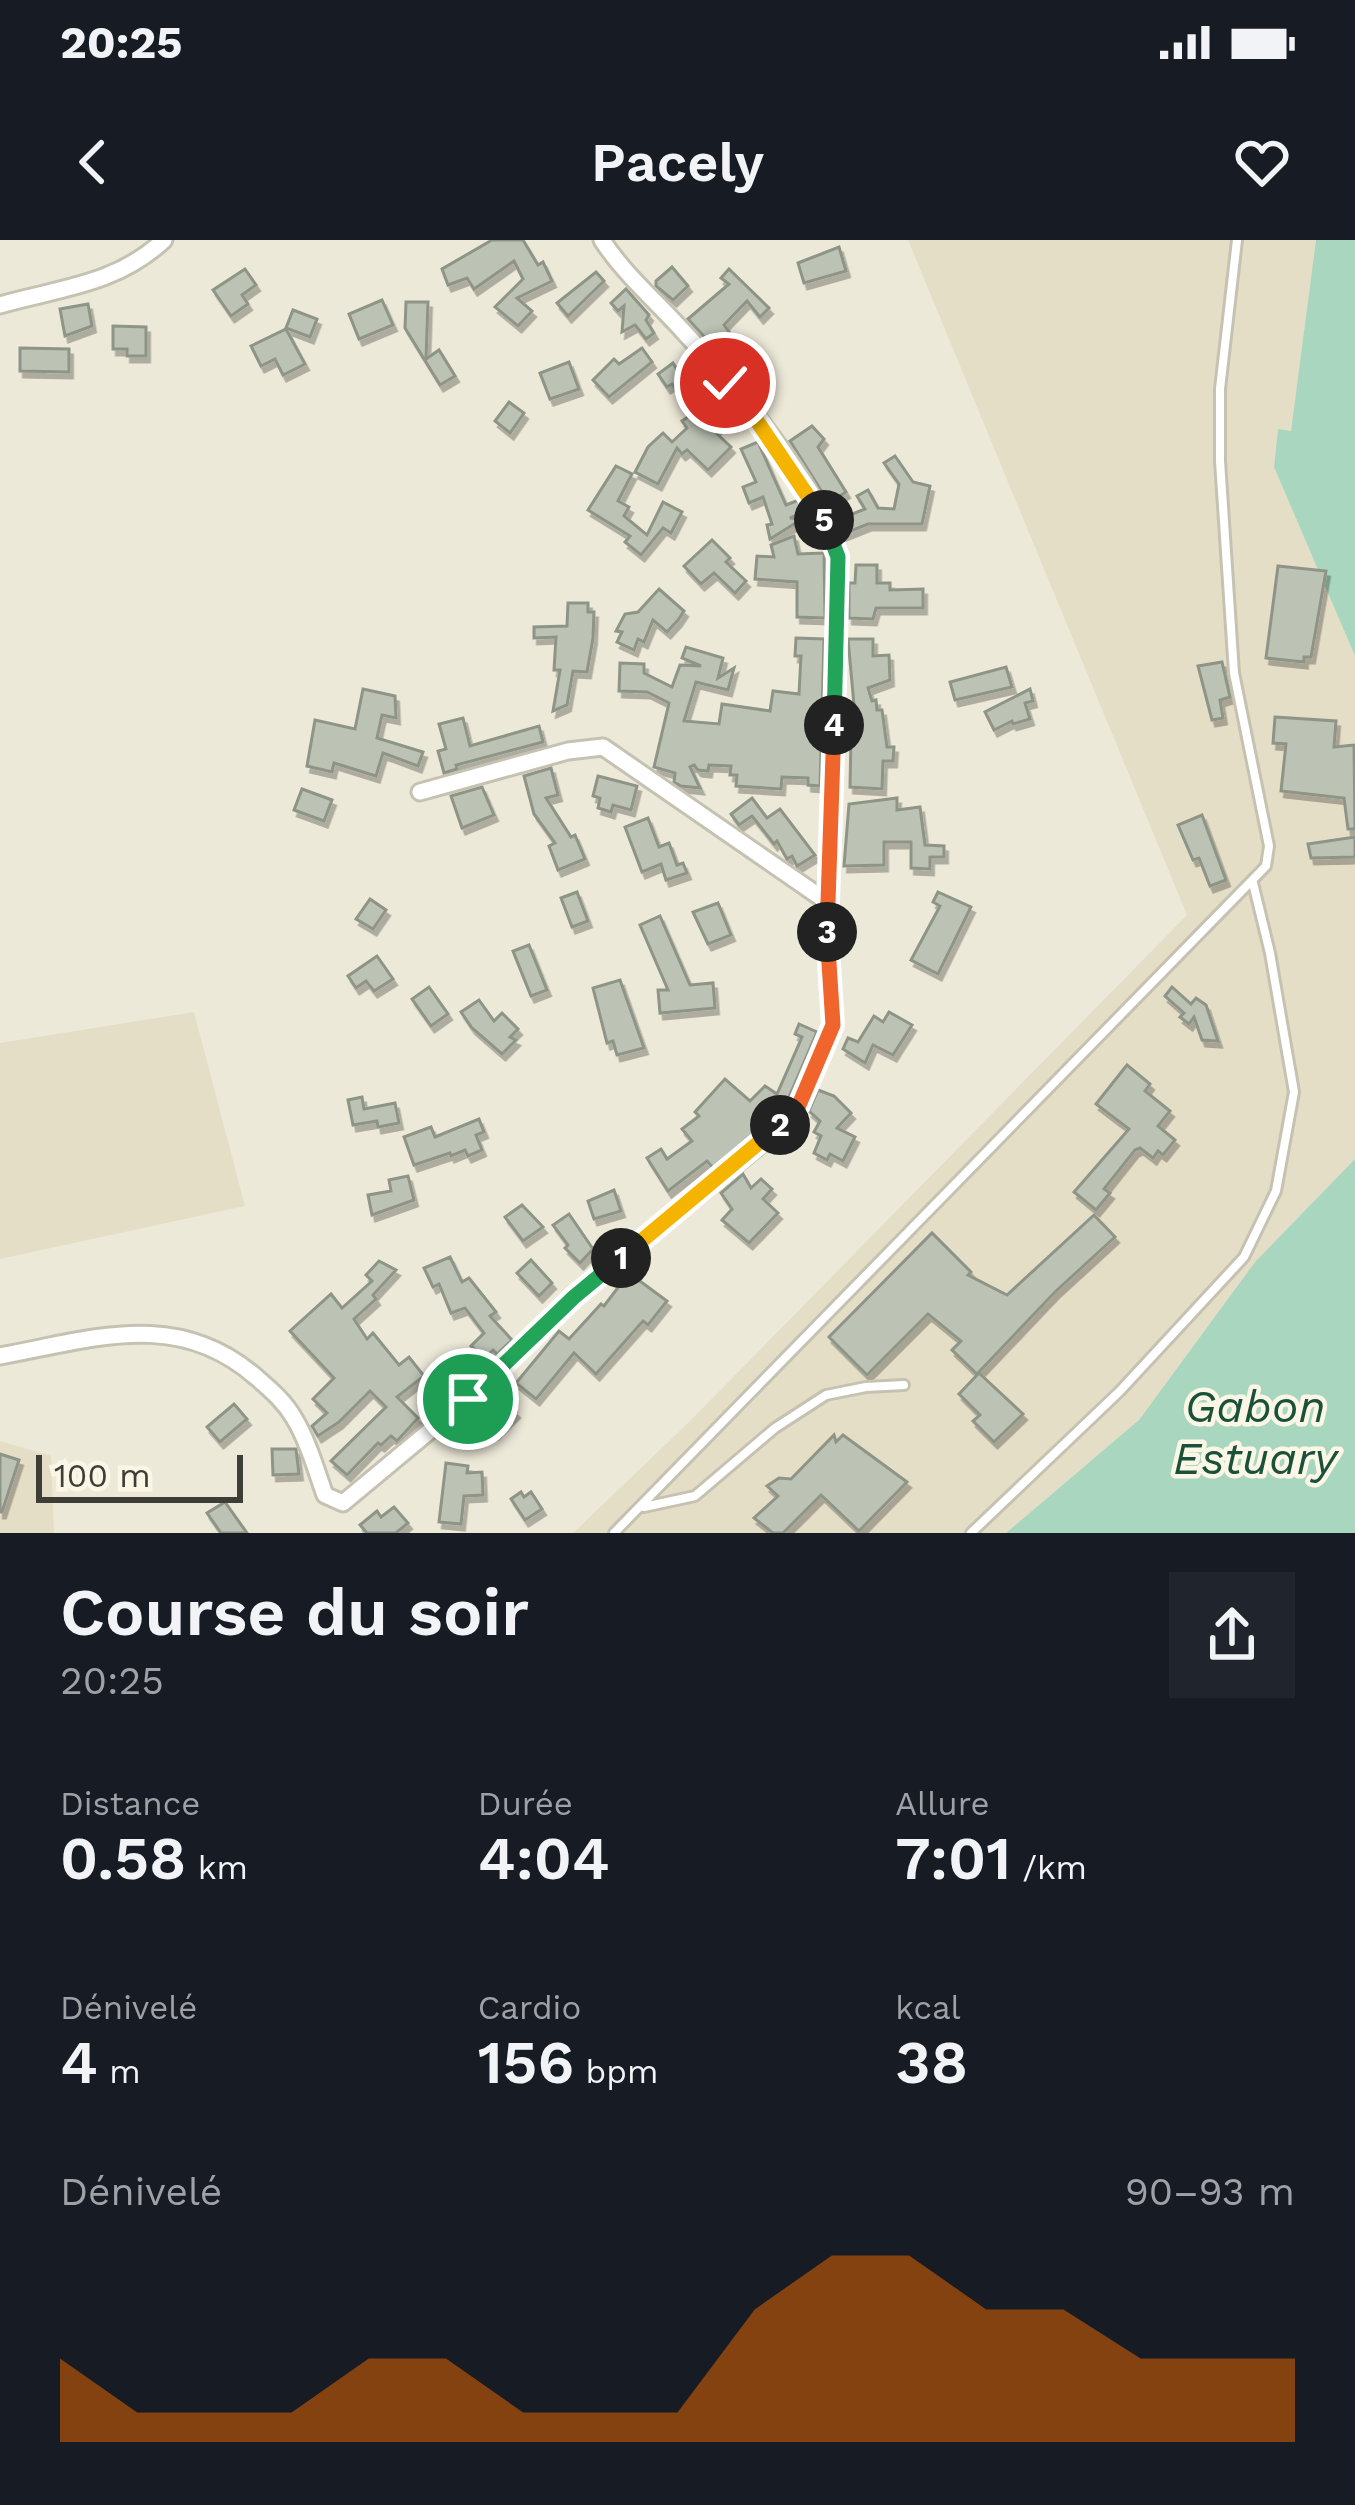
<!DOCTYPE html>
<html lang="fr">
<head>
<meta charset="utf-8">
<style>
  :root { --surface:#171b24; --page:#20242c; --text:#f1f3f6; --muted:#9ea1a6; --accent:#b45309 }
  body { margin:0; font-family:"Work Sans",sans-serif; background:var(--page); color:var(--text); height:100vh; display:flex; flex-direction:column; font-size:45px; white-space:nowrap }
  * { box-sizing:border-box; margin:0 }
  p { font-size:39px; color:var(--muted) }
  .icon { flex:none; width:66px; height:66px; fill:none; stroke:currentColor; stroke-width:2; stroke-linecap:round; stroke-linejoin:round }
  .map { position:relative; height:1293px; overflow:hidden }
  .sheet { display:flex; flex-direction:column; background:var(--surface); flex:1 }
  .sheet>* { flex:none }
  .scale { position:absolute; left:36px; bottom:30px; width:207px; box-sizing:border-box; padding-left:12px; border:6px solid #3e3d36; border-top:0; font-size:33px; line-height:42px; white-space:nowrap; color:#3e3d36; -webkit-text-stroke:9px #fbf6e6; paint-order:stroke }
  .pin { position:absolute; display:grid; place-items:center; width:102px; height:102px; color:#fff; margin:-51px; border:6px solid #fff; border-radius:50%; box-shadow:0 3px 12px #0007 }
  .km { position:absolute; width:60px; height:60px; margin:-30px; border-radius:50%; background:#222; color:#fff; font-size:33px; line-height:60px; text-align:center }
  .round { display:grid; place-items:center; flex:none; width:126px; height:126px; border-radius:0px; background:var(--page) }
  .head { display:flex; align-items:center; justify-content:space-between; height:204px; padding:0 60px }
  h1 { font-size:66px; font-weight:600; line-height:90px }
  .metrics { display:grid; grid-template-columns:repeat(3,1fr); gap:18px; height:204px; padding:12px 60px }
  .metrics div { display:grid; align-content:center }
  .metrics b { font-size:60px; font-weight:600 }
  .metrics small { font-size:33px; font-weight:400 }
  .metrics p { font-size:33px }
  .chart { height:336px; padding:24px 60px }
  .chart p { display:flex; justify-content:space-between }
  .chart svg { width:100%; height:216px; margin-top:12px; fill:var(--accent); opacity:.7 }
  .status { display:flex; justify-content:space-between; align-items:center; height:84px; padding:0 60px; background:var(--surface); direction:ltr }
  .status svg { height:33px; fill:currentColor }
  header { display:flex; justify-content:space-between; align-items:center; height:156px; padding:0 60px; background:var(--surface); font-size:54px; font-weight:600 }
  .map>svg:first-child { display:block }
</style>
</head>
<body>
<div class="status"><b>20:25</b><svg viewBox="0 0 49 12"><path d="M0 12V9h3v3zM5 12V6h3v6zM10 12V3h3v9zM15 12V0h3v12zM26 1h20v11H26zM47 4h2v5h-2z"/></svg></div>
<header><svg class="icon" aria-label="back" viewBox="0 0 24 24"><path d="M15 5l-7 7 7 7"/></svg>Pacely<svg class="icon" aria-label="heart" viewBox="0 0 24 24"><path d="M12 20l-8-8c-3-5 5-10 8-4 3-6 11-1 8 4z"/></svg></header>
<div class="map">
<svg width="1355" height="1293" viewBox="0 0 1355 1293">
  <defs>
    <filter id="shadow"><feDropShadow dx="3.5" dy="6" stdDeviation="0" flood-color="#0004"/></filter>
  </defs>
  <rect width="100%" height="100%" fill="#ede9d9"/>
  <g fill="#e5dec7">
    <polygon points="908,0 1316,0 1291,192 1278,190 1274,227 1355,416 1355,919 1255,1022 1139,1180 1006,1293 573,1293 689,1182 1187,675"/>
    <polygon points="194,772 245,966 0,1019 0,803"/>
    <polygon points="0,1201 51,1216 54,1293 0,1293"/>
  </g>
  <g fill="#a9d6be">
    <polygon points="1316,0 1355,0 1355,416 1274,227 1278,189 1291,191"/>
    <polygon points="1355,919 1355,1293 1006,1293 1139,1180 1255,1022"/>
  </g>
  <g fill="#bcc3b5" stroke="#8e9587" stroke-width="3" filter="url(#shadow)">
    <polygon points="492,0 523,0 538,25 543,22 552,41 517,58 532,71 518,86 495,67 523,39 514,21 474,49 467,38 448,45 442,29"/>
    <polygon points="839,7 846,31 804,43 798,23"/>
    <polygon points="672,27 688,46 673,60 656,46 656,41"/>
    <polygon points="245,29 256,45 242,55 248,64 231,76 213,50"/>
    <polygon points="729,29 769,68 760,77 747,61 724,85 738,104 733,107 744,122 733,128 688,79 729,44 721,38"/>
    <polygon points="596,32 604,41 568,76 557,63"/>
    <polygon points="626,49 649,75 646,80 654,93 646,99 635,85 622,92 624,66 618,71 611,63"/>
    <polygon points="382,60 393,85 359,99 349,74"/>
    <polygon points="406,62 428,62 426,119 439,110 455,136 440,145 405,88"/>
    <polygon points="88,64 92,86 65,96 60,69"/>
    <polygon points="293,70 317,79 310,97 286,88"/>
    <polygon points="113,86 146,87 146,116 127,116 127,109 113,109"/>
    <polygon points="286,89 305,124 283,135 275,119 261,126 251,106"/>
    <polygon points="20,108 69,109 69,132 20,131"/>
    <polygon points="642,108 652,122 609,157 593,140 614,119 619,124"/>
    <polygon points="569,122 579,149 550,159 540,133"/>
    <polygon points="673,123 683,139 696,129 710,147 696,157 717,188 713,190 731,207 708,230 687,210 682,214 677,208 658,244 635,232 648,207 663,193 672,202 687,188 682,181 694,173 672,144 667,147 658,134"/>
    <polygon points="509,162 524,173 510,193 495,181"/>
    <polygon points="812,186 824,199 818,207 846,252 829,263 790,201"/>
    <polygon points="758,202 786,265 799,260 805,272 790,278 802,279 770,299 767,285 772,284 763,257 749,263 743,247 756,242 741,209"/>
    <polygon points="895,216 913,242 930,246 922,284 868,284 843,294 837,280 865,269 857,256 868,250 878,268 894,269 899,244 884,223"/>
    <polygon points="616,226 632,234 618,261 629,267 624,276 647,295 663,262 682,272 671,293 663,288 641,315 625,302 630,296 588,270"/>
    <polygon points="794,296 798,314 824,313 825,378 797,377 797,342 755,339 757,316 774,317 771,305"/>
    <polygon points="712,300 730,318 726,322 746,341 735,353 714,333 701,344 684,326"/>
    <polygon points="856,325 877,325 877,343 890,343 890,350 923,349 923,368 876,368 873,379 849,378 849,343 855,343"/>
    <polygon points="1278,326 1326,331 1311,417 1304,417 1304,422 1266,418"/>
    <polygon points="659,349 684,371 678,380 667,392 653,380 644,402 638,399 634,410 617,402 622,392 616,391 625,374 638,372"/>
    <polygon points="568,363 588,363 588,372 594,372 593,398 587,432 573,431 567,465 553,471 560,430 554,430 556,397 534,398 534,387 567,386"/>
    <polygon points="796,398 824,399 820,546 808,545 808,538 782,537 781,549 736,546 737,535 730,535 731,526 709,525 708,531 698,530 694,525 690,527 700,548 681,546 674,542 675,533 654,527 669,463 647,452 619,451 620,423 644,424 644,433 672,447 680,425 701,426 682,418 686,407 723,418 718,438 734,428 728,450 696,442 684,481 719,484 722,464 770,471 773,451 799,454 801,416 795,416"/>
    <polygon points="848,399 873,399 873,416 889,415 890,440 868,448 872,461 876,460 877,470 882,470 887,507 894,507 893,521 883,521 882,549 850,547 851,498 857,498"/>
    <polygon points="1222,422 1230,457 1220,460 1223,478 1212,480 1198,426"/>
    <polygon points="1006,427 1012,447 955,460 950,442"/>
    <polygon points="363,449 395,456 396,478 382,475 377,498 423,512 418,526 383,513 376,536 334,523 332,532 307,526 315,480 355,489"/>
    <polygon points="1030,449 1033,461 1025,463 1030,479 1013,484 1012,481 994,490 985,472"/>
    <polygon points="1275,477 1336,481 1334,507 1354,505 1355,589 1348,589 1344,558 1281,551 1286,504 1273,503"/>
    <polygon points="463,478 470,506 539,486 543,502 456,525 457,529 444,533 438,511 446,509 439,484"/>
    <polygon points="551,528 558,555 546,558 571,597 575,595 585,619 558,630 549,606 555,603 534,574 524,536"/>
    <polygon points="598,536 637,546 631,570 613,565 611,572 598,568 600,558 593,556"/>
    <polygon points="482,547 494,575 462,588 451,556"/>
    <polygon points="302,549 332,560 324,581 294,570"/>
    <polygon points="752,558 767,578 780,569 815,615 797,626 792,616 787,619 777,601 774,604 752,576 739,585 731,574"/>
    <polygon points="897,558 897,570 920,567 925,605 944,606 944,617 930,617 930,629 911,628 911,602 884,602 884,625 844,626 849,564"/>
    <polygon points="1202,575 1226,640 1210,646 1199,618 1193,620 1178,585"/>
    <polygon points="648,578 659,607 669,603 677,625 683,623 687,633 666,640 661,624 642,632 625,587"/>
    <polygon points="1355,597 1355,617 1311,618 1308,604"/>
    <polygon points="577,652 588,681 572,687 561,658"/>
    <polygon points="938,652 971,667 938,734 911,720 940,666 933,662"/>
    <polygon points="370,659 386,670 373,689 356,679"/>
    <polygon points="718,663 731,695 708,704 693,672"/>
    <polygon points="660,676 690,745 713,743 715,768 660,773 658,750 668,750 640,685"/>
    <polygon points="529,705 547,750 531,756 513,711"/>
    <polygon points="377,716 393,739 374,751 366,741 356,748 348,736"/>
    <polygon points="620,740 644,808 617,815 613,801 607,803 593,748"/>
    <polygon points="429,747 448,774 431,786 412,759"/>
    <polygon points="1172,747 1191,764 1196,758 1206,765 1218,801 1202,800 1194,777 1189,784 1180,777 1184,773 1165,756"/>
    <polygon points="479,760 494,781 502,773 518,789 510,797 516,800 502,814 472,788 461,772"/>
    <polygon points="889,772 912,785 893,815 873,805 865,823 843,809 848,798 858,802 874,776 883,782"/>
    <polygon points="799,784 817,792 789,857 761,887 713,928 707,921 668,951 647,918 661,909 667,919 692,901 682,889 699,876 695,872 725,839 750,861 765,846 777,854 802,797 795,794"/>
    <polygon points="1127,825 1150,844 1145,851 1170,871 1158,886 1175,900 1163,915 1158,911 1153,918 1140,908 1135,910 1104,949 1110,953 1096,970 1074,952 1129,889 1096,864"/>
    <polygon points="818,850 834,856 851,873 837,888 855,897 843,921 830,914 827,920 814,913 821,896 814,892 820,881 809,871"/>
    <polygon points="362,857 364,869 395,863 399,883 378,887 377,881 353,885 348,860"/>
    <polygon points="479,879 484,892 476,895 482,910 468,916 465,910 451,916 450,913 414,925 404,897 431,887 435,897"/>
    <polygon points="743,934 751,948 761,939 772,949 763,959 778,973 749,1003 722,980 732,969 721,953"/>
    <polygon points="408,936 414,960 372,975 368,955 391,951 389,940"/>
    <polygon points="614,950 621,971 594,979 588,961"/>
    <polygon points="522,965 543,987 523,1001 505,977"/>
    <polygon points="569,974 593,1009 580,1023 565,1008 568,1005 553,985"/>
    <polygon points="1094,975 1115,997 1055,1052 977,1134 952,1110 961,1101 928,1074 867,1135 829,1097 932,993 971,1032 968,1035 1007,1055"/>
    <polygon points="450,1017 462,1042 469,1038 496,1072 490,1076 512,1100 497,1114 493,1110 485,1118 471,1106 484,1093 465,1068 451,1073 439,1044 433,1047 424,1028"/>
    <polygon points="531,1020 552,1043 539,1056 517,1033"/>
    <polygon points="379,1021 396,1030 373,1055 376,1059 354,1079 367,1099 373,1093 399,1125 409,1117 424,1136 397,1157 418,1178 397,1201 391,1196 381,1205 378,1203 347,1235 331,1221 386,1167 370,1151 339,1182 318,1196 312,1186 327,1173 313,1159 334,1138 290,1091 331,1054 342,1068 372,1041 366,1035"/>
    <polygon points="629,1033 667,1061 648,1085 643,1081 596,1134 574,1113 536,1159 516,1143 559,1091 569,1099 601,1064 604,1066"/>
    <polygon points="979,1133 1023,1174 994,1202 973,1181 980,1175 959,1154"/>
    <polygon points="497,1154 516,1172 495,1193 477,1174"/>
    <polygon points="234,1164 247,1179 220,1202 207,1187"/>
    <polygon points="834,1195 836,1202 843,1195 907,1242 859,1291 821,1255 783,1293 773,1293 754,1278 778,1256 767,1246 779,1238 791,1239"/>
    <polygon points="272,1209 296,1209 299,1234 273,1235"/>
    <polygon points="0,1214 19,1220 2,1272 0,1272"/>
    <polygon points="446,1223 468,1226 467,1233 482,1232 483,1255 464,1256 461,1284 439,1282"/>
    <polygon points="521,1252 524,1257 531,1252 542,1269 525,1280 511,1259"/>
    <polygon points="225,1262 247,1293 221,1293 207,1273"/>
    <polygon points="394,1267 408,1283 396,1293 367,1293 360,1285 377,1271 381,1277"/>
  </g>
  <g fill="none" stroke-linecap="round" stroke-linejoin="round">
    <defs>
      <g id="lane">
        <polyline points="644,1267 695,1256 775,1188 826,1155 866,1147 904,1145"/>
        <polyline points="614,1293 1266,626 1269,606 1234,433 1220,221 1220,149 1237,0"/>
        <polyline points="971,1293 1120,1151 1244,1017 1276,951 1294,852 1270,713 1253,643"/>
      </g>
      <g id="street">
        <path d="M0,65c59,-17 116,-20 164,-65"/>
        <polyline points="420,552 568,511 603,507 826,661"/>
        <path d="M0,1116c93,-17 177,-48 256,21 15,13 28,24 38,41 14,23 22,52 31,77l18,8 125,-104 106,-102 192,-157 33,-36 34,-79 -7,-124 8,-147 4,-197c-18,-71 -105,-173 -156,-227 -27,-30 -58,-56 -80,-90"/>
      </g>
    </defs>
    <use href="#lane" stroke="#c6c2b2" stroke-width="14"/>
    <use href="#street" stroke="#c6c2b2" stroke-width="21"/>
    <use href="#lane" stroke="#fff" stroke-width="8"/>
    <use href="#street" stroke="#fff" stroke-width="15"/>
  </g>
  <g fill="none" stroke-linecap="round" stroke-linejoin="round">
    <defs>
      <polyline id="split-1" points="468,1159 574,1057 621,1018"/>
      <polyline id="split-2" points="621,1018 780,885"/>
      <polyline id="split-3" points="780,885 799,865 833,785 827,692"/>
      <polyline id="split-4" points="827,692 834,485"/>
      <polyline id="split-5" points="824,280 838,317 834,485"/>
      <polyline id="split-6" points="725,143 755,178 824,280"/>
    </defs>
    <use href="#split-1" stroke="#fff" stroke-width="24"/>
    <use href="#split-2" stroke="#fff" stroke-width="24"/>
    <use href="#split-3" stroke="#fff" stroke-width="24"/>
    <use href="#split-4" stroke="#fff" stroke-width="24"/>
    <use href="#split-5" stroke="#fff" stroke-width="24"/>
    <use href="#split-6" stroke="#fff" stroke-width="24"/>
    <use href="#split-1" stroke="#22a559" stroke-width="15"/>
    <use href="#split-2" stroke="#f5b400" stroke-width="15"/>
    <use href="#split-3" stroke="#f0652b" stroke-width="15"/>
    <use href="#split-4" stroke="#f0652b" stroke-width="15"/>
    <use href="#split-5" stroke="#22a559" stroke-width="15"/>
    <use href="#split-6" stroke="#f5b400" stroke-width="15"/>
  </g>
  <g text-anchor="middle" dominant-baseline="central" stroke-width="9" stroke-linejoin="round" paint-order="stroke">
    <g font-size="45" font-style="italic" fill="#1a5139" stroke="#fbf6e6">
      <text x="1255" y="1166">Gabon<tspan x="1255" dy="52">Estuary</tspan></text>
    </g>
  </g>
</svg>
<div class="scale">100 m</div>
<div class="pin" style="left:468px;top:1159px;background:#1e9e55"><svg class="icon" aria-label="arrive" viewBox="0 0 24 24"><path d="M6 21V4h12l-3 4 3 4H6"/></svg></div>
<div class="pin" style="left:725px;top:143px;background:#d93025"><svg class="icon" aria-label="check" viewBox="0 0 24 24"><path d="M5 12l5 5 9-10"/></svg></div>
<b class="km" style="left:621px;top:1018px">1</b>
<b class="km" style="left:780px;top:885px">2</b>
<b class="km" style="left:827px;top:692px">3</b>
<b class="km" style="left:834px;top:485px">4</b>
<b class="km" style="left:824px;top:280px">5</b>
</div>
<section class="sheet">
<div class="head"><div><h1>Course du soir</h1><p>20:25</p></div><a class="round"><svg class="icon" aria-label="share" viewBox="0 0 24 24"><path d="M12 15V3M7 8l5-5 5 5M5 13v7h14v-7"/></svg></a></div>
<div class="metrics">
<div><p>Distance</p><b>0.58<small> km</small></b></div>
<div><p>Durée</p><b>4:04</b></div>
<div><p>Allure</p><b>7:01<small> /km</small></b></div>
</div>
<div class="metrics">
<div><p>Dénivelé</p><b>4<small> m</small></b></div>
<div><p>Cardio</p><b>156<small> bpm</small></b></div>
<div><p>kcal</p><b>38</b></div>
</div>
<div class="chart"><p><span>Dénivelé</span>90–93 m</p>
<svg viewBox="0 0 160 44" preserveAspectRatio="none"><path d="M0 44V27L10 38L20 38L30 38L40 27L50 27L60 38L70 38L80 38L90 17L100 6L110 6L120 17L130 17L140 27L150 27L160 27V44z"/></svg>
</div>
</section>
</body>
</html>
